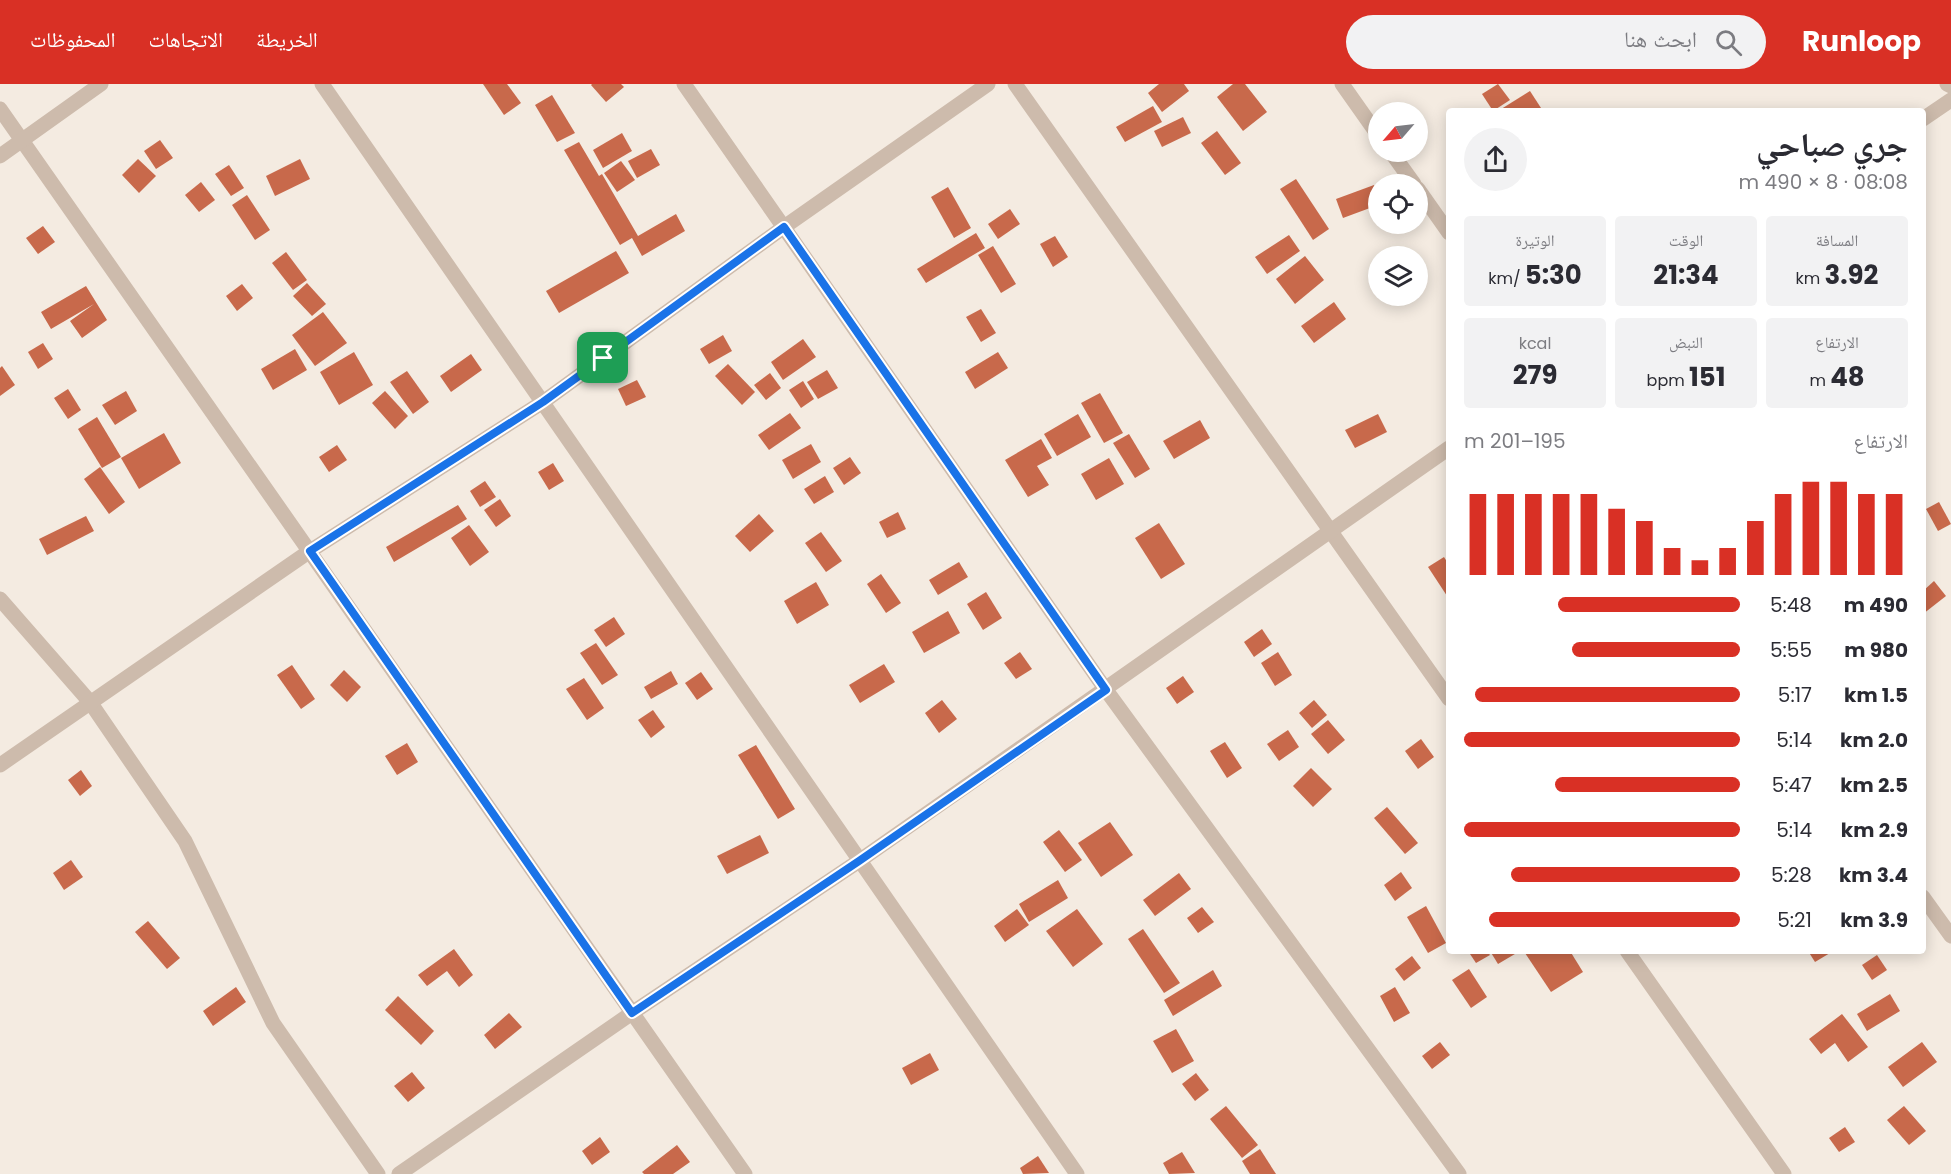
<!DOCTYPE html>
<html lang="ar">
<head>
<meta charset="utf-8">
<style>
  :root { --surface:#fff; --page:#f2f2f3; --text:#2b2b33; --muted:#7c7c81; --accent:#d93025 }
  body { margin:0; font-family:Poppins,"Noto Naskh Arabic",sans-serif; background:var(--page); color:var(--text); direction:rtl; height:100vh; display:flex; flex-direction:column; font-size:22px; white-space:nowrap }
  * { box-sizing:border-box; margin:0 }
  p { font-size:20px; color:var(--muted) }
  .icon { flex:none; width:33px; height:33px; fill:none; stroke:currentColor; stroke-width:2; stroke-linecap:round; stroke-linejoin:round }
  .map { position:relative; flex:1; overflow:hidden; direction:ltr }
  .sheet { position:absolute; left:1446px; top:24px; width:480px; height:846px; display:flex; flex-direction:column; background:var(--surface); border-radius:6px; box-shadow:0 3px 15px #0003; direction:rtl }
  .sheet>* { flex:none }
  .needle { width:39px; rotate:242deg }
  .controls { position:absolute; left:1368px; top:18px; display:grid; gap:12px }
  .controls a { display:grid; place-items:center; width:60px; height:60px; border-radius:50%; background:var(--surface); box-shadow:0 3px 15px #0003; font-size:30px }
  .pin { position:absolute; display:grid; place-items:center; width:51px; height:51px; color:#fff; margin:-26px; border-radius:12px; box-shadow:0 3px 9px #0006 }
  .round { display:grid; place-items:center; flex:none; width:63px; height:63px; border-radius:32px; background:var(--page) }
  .summary { display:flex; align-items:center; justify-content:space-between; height:102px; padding:0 18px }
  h1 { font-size:33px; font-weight:700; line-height:45px }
  .figures { display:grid; grid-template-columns:repeat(3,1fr); gap:9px; height:102px; padding:6px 18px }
  .figures div { display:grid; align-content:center; border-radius:6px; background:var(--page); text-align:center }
  .figures b { font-size:26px; font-weight:700 }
  .figures small { font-size:16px; font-weight:400 }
  .figures p { font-size:16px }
  .chart { height:168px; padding:12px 18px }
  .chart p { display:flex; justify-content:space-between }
  .chart svg { width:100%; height:108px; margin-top:6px; stroke:var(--accent); stroke-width:6 }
  ul { padding:0 18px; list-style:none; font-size:20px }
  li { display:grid; grid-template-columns:96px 72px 1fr; align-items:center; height:45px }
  li i { height:15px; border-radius:8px; background:var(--accent) }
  header { display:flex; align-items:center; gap:36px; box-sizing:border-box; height:84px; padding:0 30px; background:var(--accent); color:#fff }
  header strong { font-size:28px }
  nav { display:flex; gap:33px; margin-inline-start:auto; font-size:21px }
  .search { width:420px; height:54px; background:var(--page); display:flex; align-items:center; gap:15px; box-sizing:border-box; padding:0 21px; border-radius:33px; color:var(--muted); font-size:22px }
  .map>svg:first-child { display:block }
</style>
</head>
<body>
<header>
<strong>Runloop</strong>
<div class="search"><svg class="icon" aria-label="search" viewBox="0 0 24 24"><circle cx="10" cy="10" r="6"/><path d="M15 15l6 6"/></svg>ابحث هنا</div>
<nav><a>الخريطة</a><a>الاتجاهات</a><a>المحفوظات</a></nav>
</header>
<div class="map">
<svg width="1951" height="1090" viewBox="0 0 1951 1090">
  <rect width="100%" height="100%" fill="#f4ebe1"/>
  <g fill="#c8694b">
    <polygon points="483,0 507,0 521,19 504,31"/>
    <polygon points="592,0 621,0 624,3 606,18 591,1"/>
    <polygon points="1159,0 1184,0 1189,7 1162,28 1148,9"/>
    <polygon points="1233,0 1245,0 1267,28 1243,47 1217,13"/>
    <polygon points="1498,0 1510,16 1493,27 1482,10"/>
    <polygon points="1530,7 1541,24 1537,27 1498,27"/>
    <polygon points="552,11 575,49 557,58 535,21"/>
    <polygon points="1153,22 1162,38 1125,58 1116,43"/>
    <polygon points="1183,33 1191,49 1162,63 1154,47"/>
    <polygon points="1217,47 1241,79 1225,91 1201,59"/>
    <polygon points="622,49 632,67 603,84 593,66"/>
    <polygon points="160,56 173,74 156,85 144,67"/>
    <polygon points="579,58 599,92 602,90 638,152 676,130 685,147 642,172 632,154 620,161 564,66"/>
    <polygon points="651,65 660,81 637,94 628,77"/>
    <polygon points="138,75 156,92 139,109 122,91"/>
    <polygon points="300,75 310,95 275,112 266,92"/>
    <polygon points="621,77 635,96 617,108 604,89"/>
    <polygon points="229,81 244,104 231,112 215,90"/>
    <polygon points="1296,95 1329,145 1313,156 1280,105"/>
    <polygon points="201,98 215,116 199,128 185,111"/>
    <polygon points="1374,101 1378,113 1378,121 1343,134 1336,115"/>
    <polygon points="948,103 971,144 954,154 931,113"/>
    <polygon points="247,111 270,146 255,156 232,121"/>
    <polygon points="1010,125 1020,140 998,155 988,140"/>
    <polygon points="43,142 55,158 38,170 26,154"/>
    <polygon points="976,149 985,164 926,199 917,185"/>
    <polygon points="1289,151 1300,167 1267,190 1255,173"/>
    <polygon points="1055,152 1068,173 1053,183 1040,160"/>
    <polygon points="993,162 1016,200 1001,209 978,171"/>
    <polygon points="616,167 629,189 559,229 546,207"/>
    <polygon points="286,168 307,196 293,206 272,179"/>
    <polygon points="1305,172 1324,196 1295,220 1276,195"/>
    <polygon points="307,199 326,220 312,232 293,212"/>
    <polygon points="242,200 253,214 237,227 226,212"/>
    <polygon points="86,202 107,236 82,254 70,237 94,220 51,245 41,228"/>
    <polygon points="1334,218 1346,235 1314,259 1301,242"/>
    <polygon points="981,225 996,249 981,258 966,233"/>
    <polygon points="323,228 347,259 315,282 292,251"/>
    <polygon points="723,251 732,267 709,280 700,265"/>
    <polygon points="803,255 816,273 783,296 771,278"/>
    <polygon points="43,259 53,275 38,285 28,268"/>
    <polygon points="295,265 307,286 273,306 261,285"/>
    <polygon points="354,268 373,301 339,321 320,288"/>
    <polygon points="998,268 1008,284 975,305 965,288"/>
    <polygon points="471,270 482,286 451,308 440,292"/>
    <polygon points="728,280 755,308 742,321 715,292"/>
    <polygon points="2,282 15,301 0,312 0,284"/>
    <polygon points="827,286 838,304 818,315 807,298"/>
    <polygon points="407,287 429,318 413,330 390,298"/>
    <polygon points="770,289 781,304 766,316 754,301"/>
    <polygon points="637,296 646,313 626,322 618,305"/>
    <polygon points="803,297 814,315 801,324 789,306"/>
    <polygon points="68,305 81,326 68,335 54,314"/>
    <polygon points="126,307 137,327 115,341 102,321"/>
    <polygon points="385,307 408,332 395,345 372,319"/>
    <polygon points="1100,309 1123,349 1104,359 1081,319"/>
    <polygon points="790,329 801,344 769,366 758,351"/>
    <polygon points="1078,330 1091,353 1057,372 1044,350"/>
    <polygon points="1378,330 1387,348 1355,364 1345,346"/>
    <polygon points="97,333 121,373 102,384 78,345"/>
    <polygon points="1200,336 1210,354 1174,375 1163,357"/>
    <polygon points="164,349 181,379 139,405 121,374"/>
    <polygon points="1129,350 1150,385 1135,394 1113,359"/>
    <polygon points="1041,355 1052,374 1037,382 1049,401 1028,413 1005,376"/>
    <polygon points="811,360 821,378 793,395 782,376"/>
    <polygon points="337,361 347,376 329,388 319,373"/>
    <polygon points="850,373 861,389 844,401 833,384"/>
    <polygon points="1109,374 1124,400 1096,416 1081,390"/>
    <polygon points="553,379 564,397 549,406 538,388"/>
    <polygon points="100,383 125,418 109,430 84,395"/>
    <polygon points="825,392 834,408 814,420 804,405"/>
    <polygon points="485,397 496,413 480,423 470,407"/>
    <polygon points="500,415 511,432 496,443 484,426"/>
    <polygon points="1939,418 1951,440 1938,447 1926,425"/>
    <polygon points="458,421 467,435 394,478 386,463"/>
    <polygon points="898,428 906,445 887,454 879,438"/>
    <polygon points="759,430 774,447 750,468 735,452"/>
    <polygon points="86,432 94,447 47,471 39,455"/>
    <polygon points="1159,439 1185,480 1161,495 1135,454"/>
    <polygon points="469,441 489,468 470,482 451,454"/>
    <polygon points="821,448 842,477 826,488 805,459"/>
    <polygon points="1444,473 1449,481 1449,515 1428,483"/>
    <polygon points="959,478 968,493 938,511 929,496"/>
    <polygon points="881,490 901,519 886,529 867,500"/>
    <polygon points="1934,497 1946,512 1923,530 1923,507"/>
    <polygon points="816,498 829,521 797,540 784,517"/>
    <polygon points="986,508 1002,534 983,546 967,520"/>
    <polygon points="948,527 960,549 924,569 912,548"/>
    <polygon points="614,533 625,550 606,563 594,546"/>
    <polygon points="1262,545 1272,560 1254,573 1244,558"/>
    <polygon points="596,559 618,591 602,601 580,569"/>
    <polygon points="1020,568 1032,585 1016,595 1004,579"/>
    <polygon points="1278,568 1292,591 1275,602 1261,579"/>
    <polygon points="884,580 895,598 860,619 849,601"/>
    <polygon points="292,581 315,615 301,625 277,591"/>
    <polygon points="344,586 361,603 347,618 330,601"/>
    <polygon points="671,587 678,600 651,615 644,603"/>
    <polygon points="701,588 713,605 697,616 685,599"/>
    <polygon points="1183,592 1194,608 1177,620 1166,604"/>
    <polygon points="584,594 604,624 587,636 566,605"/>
    <polygon points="942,616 957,635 939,649 925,629"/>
    <polygon points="1314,616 1327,631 1312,644 1299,629"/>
    <polygon points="653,626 665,643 651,654 638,636"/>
    <polygon points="1328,636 1345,656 1328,670 1311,650"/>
    <polygon points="1288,646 1299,663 1279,677 1267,660"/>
    <polygon points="1421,655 1434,673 1418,685 1405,667"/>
    <polygon points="1225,658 1242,684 1227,694 1210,667"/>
    <polygon points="407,659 418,678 397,691 385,672"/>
    <polygon points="756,661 795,725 778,735 738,671"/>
    <polygon points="1311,684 1332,705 1313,723 1293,702"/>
    <polygon points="81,686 92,702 80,712 68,696"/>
    <polygon points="1387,723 1418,759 1405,770 1374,734"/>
    <polygon points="1110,738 1133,771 1101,793 1078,759"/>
    <polygon points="1059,746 1082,776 1065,788 1043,758"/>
    <polygon points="760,751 769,769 727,790 717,772"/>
    <polygon points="71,776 83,793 64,806 53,789"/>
    <polygon points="1401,788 1412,804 1395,817 1384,801"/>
    <polygon points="1179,789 1191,805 1155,832 1143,816"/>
    <polygon points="1058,796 1068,814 1029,838 1019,820"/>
    <polygon points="1426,822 1446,859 1428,869 1407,833"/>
    <polygon points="1202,823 1214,838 1198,849 1187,834"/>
    <polygon points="1017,825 1029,841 1005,858 994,842"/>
    <polygon points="1077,825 1103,860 1073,883 1046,847"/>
    <polygon points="148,837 180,874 167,885 135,848"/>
    <polygon points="1143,845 1180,899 1164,909 1128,855"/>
    <polygon points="454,865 473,891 459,903 447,887 427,902 418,891"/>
    <polygon points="1468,867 1487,867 1490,871 1476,879"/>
    <polygon points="1490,867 1520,867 1498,880"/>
    <polygon points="1528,867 1570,867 1583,888 1551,908 1525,869"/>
    <polygon points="1808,867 1829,867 1830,869 1815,878"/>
    <polygon points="1877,871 1887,886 1872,896 1862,881"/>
    <polygon points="1412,872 1421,884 1404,897 1395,885"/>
    <polygon points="1469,885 1487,913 1471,924 1452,896"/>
    <polygon points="1213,886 1222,902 1173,932 1164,916"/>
    <polygon points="236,903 246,918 213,942 203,927"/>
    <polygon points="1395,903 1410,929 1394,938 1380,912"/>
    <polygon points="1890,910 1900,927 1867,947 1857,930"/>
    <polygon points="398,912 434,947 421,961 385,926"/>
    <polygon points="509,929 522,943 495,965 484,951"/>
    <polygon points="1842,930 1868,963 1848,978 1835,959 1821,970 1809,955"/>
    <polygon points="1176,945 1194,977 1172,989 1153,957"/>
    <polygon points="1440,958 1450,971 1432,985 1422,972"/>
    <polygon points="1922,958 1937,978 1903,1003 1888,983"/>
    <polygon points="930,969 939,986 911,1001 902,984"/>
    <polygon points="412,988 425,1004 408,1018 394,1002"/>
    <polygon points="1196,989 1209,1006 1195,1017 1182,1000"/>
    <polygon points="1226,1022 1258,1061 1242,1074 1210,1035"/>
    <polygon points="1904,1022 1926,1047 1909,1061 1887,1036"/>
    <polygon points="1845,1043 1855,1058 1839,1068 1829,1054"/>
    <polygon points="600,1053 610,1068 592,1081 582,1067"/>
    <polygon points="677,1061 690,1078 673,1090 644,1090 642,1088"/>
    <polygon points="1260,1065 1276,1090 1250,1090 1242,1077"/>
    <polygon points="1182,1068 1195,1089 1169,1090 1163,1079"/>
    <polygon points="1038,1072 1049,1089 1023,1090 1020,1084"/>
  </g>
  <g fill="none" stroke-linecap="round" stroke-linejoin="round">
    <g stroke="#cdbbac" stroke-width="15">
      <polyline points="322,0 1077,1090"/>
      <polyline points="684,0 1106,606 1459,1090"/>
      <polyline points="1015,0 1449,615"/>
      <polyline points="1342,0 1378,51"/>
      <polyline points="1947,0 1951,2"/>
      <polyline points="0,25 745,1090"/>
      <polyline points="1923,35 1951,16"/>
      <polyline points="1391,68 1414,100"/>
      <polyline points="0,72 101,0"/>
      <polyline points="1418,105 1449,149"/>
      <polyline points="0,515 90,618 185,757 273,939 378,1090"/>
      <polyline points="0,681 310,467 543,318 784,143 988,0"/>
      <polyline points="1923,813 1951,852"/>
      <polyline points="1627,867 1784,1090"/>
      <polyline points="399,1090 632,929 859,777 1449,364"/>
    </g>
  </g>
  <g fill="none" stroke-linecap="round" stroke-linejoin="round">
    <defs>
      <polygon id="route" points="784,143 1106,606 859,777 632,929 310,467 543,318"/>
    </defs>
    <use href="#route" stroke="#fff" stroke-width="12"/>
    <use href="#route" stroke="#1a73e8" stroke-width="8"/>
  </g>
</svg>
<div class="controls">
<a><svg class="needle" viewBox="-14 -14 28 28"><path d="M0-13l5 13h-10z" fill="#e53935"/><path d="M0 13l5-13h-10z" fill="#7c7c81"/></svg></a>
<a><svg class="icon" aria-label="locate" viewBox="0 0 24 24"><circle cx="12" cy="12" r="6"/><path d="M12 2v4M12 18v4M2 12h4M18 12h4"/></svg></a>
<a><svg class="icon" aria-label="layers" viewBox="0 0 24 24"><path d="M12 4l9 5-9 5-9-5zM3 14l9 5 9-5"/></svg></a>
</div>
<div class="pin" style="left:603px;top:274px;background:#1e9e55"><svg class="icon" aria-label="arrive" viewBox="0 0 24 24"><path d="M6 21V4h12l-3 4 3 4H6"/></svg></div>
<section class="sheet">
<div class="summary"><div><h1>جري صباحي</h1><p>08:08 · 8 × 490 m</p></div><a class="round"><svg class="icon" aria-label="share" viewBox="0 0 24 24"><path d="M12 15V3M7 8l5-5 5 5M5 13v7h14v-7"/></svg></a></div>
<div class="figures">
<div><p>المسافة</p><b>3.92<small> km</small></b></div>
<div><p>الوقت</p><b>21:34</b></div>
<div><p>الوتيرة</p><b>5:30<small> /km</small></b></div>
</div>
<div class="figures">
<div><p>الارتفاع</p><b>48<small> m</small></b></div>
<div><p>النبض</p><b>151<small> bpm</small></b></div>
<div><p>kcal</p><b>279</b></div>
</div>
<div class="chart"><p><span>الارتفاع</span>195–201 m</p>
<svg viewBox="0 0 160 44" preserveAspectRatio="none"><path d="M5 44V11M15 44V11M25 44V11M35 44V11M45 44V11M55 44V17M65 44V22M75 44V33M85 44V38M95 44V33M105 44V22M115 44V11M125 44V6M135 44V6M145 44V11M155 44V11"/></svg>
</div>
<ul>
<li><b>490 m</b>5:48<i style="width:66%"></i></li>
<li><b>980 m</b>5:55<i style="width:61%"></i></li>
<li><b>1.5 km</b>5:17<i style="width:96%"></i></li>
<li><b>2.0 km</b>5:14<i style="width:100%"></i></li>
<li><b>2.5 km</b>5:47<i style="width:67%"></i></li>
<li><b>2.9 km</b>5:14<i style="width:100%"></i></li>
<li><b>3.4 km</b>5:28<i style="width:83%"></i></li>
<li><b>3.9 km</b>5:21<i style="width:91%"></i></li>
</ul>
</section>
</div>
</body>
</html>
